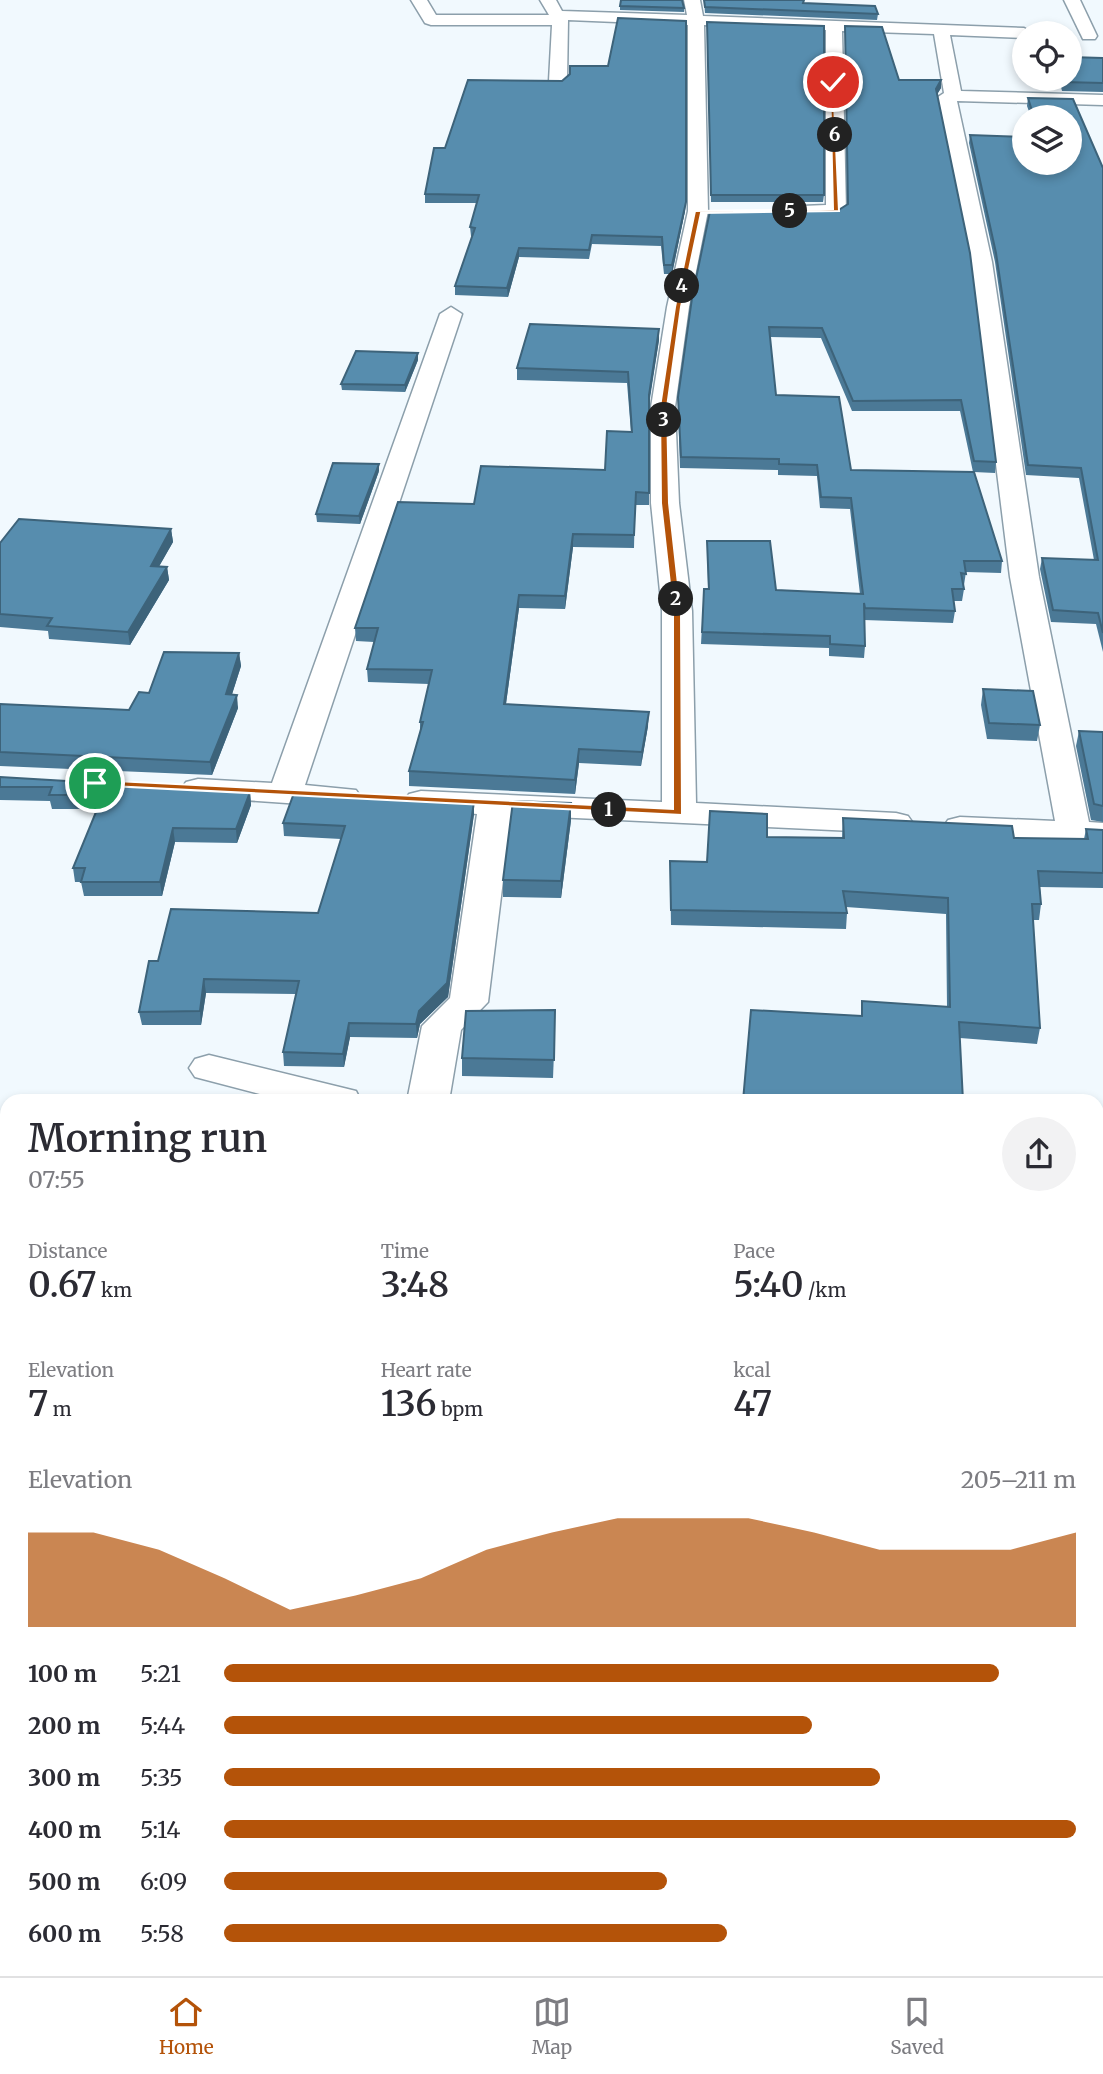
<!DOCTYPE html>
<html lang="en">
<head>
<meta charset="utf-8">
<style>
  :root { --surface:#fff; --page:#f2f2f3; --text:#2b2b33; --muted:#7c7c81; --line:#e1e1e2; --accent:#b45309 }
  body { margin:0; font-family:Merriweather,serif; background:var(--page); color:var(--text); height:100vh; display:flex; flex-direction:column; font-size:26px; white-space:nowrap }
  * { box-sizing:border-box; margin:0 }
  p { font-size:23px; color:var(--muted) }
  .icon { flex:none; width:38px; height:38px; fill:none; stroke:currentColor; stroke-width:2; stroke-linecap:round; stroke-linejoin:round }
  .map { position:relative; flex:1; overflow:hidden }
  .panel { position:absolute; left:0px; top:1094px; width:1104px; height:884px; display:flex; flex-direction:column; background:var(--surface); border-radius:21px 21px 0 0; box-shadow:0 4px 10px #0003 }
  .panel>* { flex:none }
  .controls { position:absolute; left:1012px; top:21px; display:grid; gap:14px }
  .controls a { display:grid; place-items:center; width:70px; height:70px; border-radius:50%; background:var(--surface); box-shadow:0 4px 10px #0003; font-size:35px }
  .pin { position:absolute; display:grid; place-items:center; width:60px; height:60px; color:#fff; margin:-30px; border:4px solid #fff; border-radius:50%; box-shadow:0 2px 7px #0007 }
  .km { position:absolute; width:35px; height:35px; margin:-18px; border-radius:50%; background:#222; color:#fff; font-size:19px; line-height:35px; text-align:center }
  .round { display:grid; place-items:center; flex:none; width:74px; height:74px; border-radius:37px; background:var(--page) }
  .headline { display:flex; align-items:center; justify-content:space-between; height:119px; padding:0 28px }
  h1 { font-size:38px; font-weight:600; line-height:52px }
  .stats { display:grid; grid-template-columns:repeat(3,1fr); gap:10px; height:119px; padding:7px 28px }
  .stats div { display:grid; align-content:center }
  .stats b { font-size:35px; font-weight:600 }
  .stats small { font-size:19px; font-weight:400 }
  .stats p { font-size:19px }
  .chart { height:196px; padding:14px 28px }
  .chart p { display:flex; justify-content:space-between }
  .chart svg { width:100%; height:126px; margin-top:7px; fill:var(--accent); opacity:.7 }
  ul { padding:0 28px; list-style:none; font-size:23px }
  li { display:grid; grid-template-columns:112px 84px 1fr; align-items:center; height:52px }
  li i { height:18px; border-radius:9px; background:var(--accent) }
  .menu { display:flex; justify-content:space-around; align-items:center; height:98px; border-top:2px solid var(--line); background:var(--surface); font-size:19px; color:var(--muted) }
  .menu a { display:grid; justify-items:center; gap:4px }
  .menu .selected { color:var(--accent) }
  .map>svg:first-child { display:block }
</style>
</head>
<body>
<div class="map">
<svg width="1103" height="1976" viewBox="0 0 1103 1976">
  <rect width="100%" height="100%" fill="#f1f9fe"/>
  <g fill="none" stroke-linecap="round" stroke-linejoin="round">
    <defs>
      <g id="street">
        <path d="M411,0h16l9,15h113l-9,-15h16l6,11 125,4 -3,-15h16l3,16 321,12 8,5h-8v5l-74,-3 11,56 142,4v10l-146,-4 35,161 47,315 50,245 14,1v20l-143,-6 -12,-3 -5,-7 5,-7 12,-3 95,4 -45,-244 -39,-315 -33,-165 6,-4 -10,-59 -92,-3 4,180c-8,9 -63,9 -71,0l3,-4 48,-2v-175l-122,-5 4,186 -19,96 -14,100 4,96 13,108 4,192 200,10 12,3 5,7 -5,7 -12,3 -385,-18 -23,187 -27,28 -12,71h-42l15,-75 28,-28 27,-184 -68,-6 -5,-7 5,-7 12,-3 241,11v-191l-11,-108v-96l16,-100 21,-96v-186l-120,-5 -1,61 -9,5 -9,-5 3,-56h-121l-6,-2z"/>
        <polygon points="1064,0 1080,0 1097,36 1095,39 1083,39"/>
        <polygon points="451,307 462,314 305,785 356,790 361,797 356,804 344,807 186,796 181,789 186,782 198,779 272,783 440,314"/>
        <polygon points="209,1055 356,1091 361,1101 287,1101 195,1077 189,1068 195,1059"/>
        <polygon points="1101,1603 1103,1604 1103,1759 1097,1757 1097,1604"/>
        <polygon points="611,1970 673,1970 671,1976 609,1976"/>
      </g>
    </defs>
    <use href="#street" stroke="#8c9fab" stroke-width="3"/>
    <use href="#street" fill="#fff" fill-rule="evenodd"/>
  </g>
  <g fill="#4b7996" fill-rule="evenodd">
    <polygon points="704,0 804,3 878,14 877,20 705,13"/>
    <polygon points="620,6 684,8 684,12 620,10"/>
    <path d="M845,26l54,54 42,8 -4,6 59,368 -1,11 -21,-1 28,89 -1,12 -35,-1 -2,13h-1l1,4 -2,12h-8l1,10 -2,12 -89,-3 1,26 -1,12 -35,-2v-8l-128,-4 3,-55h4l-1,-48 69,49 84,4 -10,-85 -30,-1 -3,-32 -39,-1v-5l-98,-2 -2,-61v-10l159,-186 10,-6zM770,337l51,1 31,73h108l13,61 -122,-2 -75,-75z"/>
    <polygon points="707,28 824,195 823,202 711,202"/>
    <polygon points="1103,58 1103,92 1062,91 1059,79 1069,79"/>
    <polygon points="1028,98 1073,99 1103,168 1103,652 1096,624 1051,622 1040,569 1042,558 1094,560 1079,478 1026,475 995,262 969,143 970,135 1024,137 1024,163 1069,163 1069,117 1031,117 1027,106"/>
    <polygon points="434,148 685,211 672,274 664,274 661,246 592,244 589,259 519,257 508,297 455,295 455,286 472,236 471,236 470,227 477,203 425,203 425,194"/>
    <polygon points="659,329 659,340 649,405 649,505 635,505 634,548 573,547 565,609 519,608 506,704 648,726 641,766 579,763 575,794 409,786 409,771 420,733 420,722 429,684 368,682 367,669 374,642 356,641 355,628 474,504 605,470 631,432 627,383 517,380 517,368"/>
    <polygon points="418,360 405,392 342,390 341,384"/>
    <polygon points="379,471 360,524 317,522 316,514"/>
    <polygon points="171,529 173,542 159,566 167,567 169,580 130,645 49,639 48,631 0,627 0,543"/>
    <polygon points="239,653 241,666 232,694 238,708 212,775 0,766 0,704 129,710 149,693"/>
    <polygon points="983,689 1040,725 1037,741 987,739 981,705"/>
    <polygon points="1079,731 1103,732 1103,822 1091,820 1076,746"/>
    <polygon points="0,777 250,792 251,805 237,843 175,842 162,896 84,896 81,882 75,882 73,868 98,809 52,809 50,801 0,800"/>
    <polygon points="474,814 448,997 420,1024 417,1038 350,1037 344,1067 284,1066 283,1052 296,994 206,993 201,1025 142,1025 139,1012 158,961 318,913 341,839 284,836 283,823"/>
    <polygon points="843,818 1014,838 1084,839 1086,829 1103,830 1103,888 1040,887 1041,904 1039,920 1033,920 1040,1028 1037,1044 960,1038 861,1016 862,1001 947,1007 946,914 846,907 847,913 846,929 671,925 670,861 707,862 767,837 842,838"/>
    <polygon points="571,820 561,898 503,897 503,880"/>
    <polygon points="555,1027 553,1078 462,1076 462,1058"/>
    <polygon points="1103,1132 1103,1176 1097,1175"/>
    <polygon points="1097,1234 1103,1236 1103,1390 1097,1388"/>
    <polygon points="1002,1970 1078,1970 1076,1976 1028,1976"/>
  </g>
  <g fill="#3d637a">
    <polygon points="941,80 941,88 935,98 936,89"/>
    <polygon points="686,202 685,211 672,274 672,265"/>
    <polygon points="519,248 519,257 508,297 507,288"/>
    <polygon points="659,329 659,340 648,407 649,395"/>
    <polygon points="418,353 418,360 405,392 405,385"/>
    <polygon points="379,464 379,471 360,524 359,516"/>
    <polygon points="171,529 173,542 152,579 151,566"/>
    <polygon points="573,534 573,547 565,609 565,596"/>
    <polygon points="167,567 169,580 130,645 128,632"/>
    <polygon points="519,595 519,608 504,718 504,704"/>
    <polygon points="239,653 241,666 228,707 226,694"/>
    <polygon points="237,695 238,708 212,775 210,762"/>
    <polygon points="649,712 648,726 641,766 642,752"/>
    <polygon points="579,749 579,763 575,794 575,780"/>
    <polygon points="250,792 251,805 237,843 236,829"/>
    <polygon points="474,802 474,814 448,997 420,1024 417,1038 416,1024"/>
    <polygon points="571,803 571,820 561,898 561,881"/>
    <polygon points="173,828 175,842 162,896 160,882"/>
    <polygon points="204,979 206,993 201,1025 200,1011"/>
    <polygon points="349,1023 350,1037 344,1067 343,1054"/>
  </g>
  <g fill="#578dae" stroke="#3d637a" stroke-width="2">
    <polygon points="621,0 682,0 684,8 620,6"/>
    <polygon points="704,0 804,0 803,3 875,6 878,14 705,7"/>
    <polygon points="618,18 686,21 686,202 672,265 664,265 662,237 592,235 589,250 519,248 507,288 455,286 475,228 470,227 479,195 425,194 434,148 445,148 468,80 562,81 570,74 570,66 608,66"/>
    <polygon points="707,22 824,26 824,195 711,195"/>
    <polygon points="845,26 882,27 899,80 941,80 936,89 970,253 996,462 974,461 961,400 853,401 822,328 769,327 776,395 839,397 851,470 974,472 1002,561 964,561 966,574 961,573 964,589 952,589 955,611 865,608 864,603 865,646 830,644 830,636 702,632 704,589 709,589 707,541 770,541 776,590 863,594 851,498 821,497 817,465 779,464 779,459 681,457 678,397 692,298 710,211 837,211 848,204"/>
    <polygon points="1069,57 1103,58 1103,83 1063,82 1063,79 1069,79"/>
    <polygon points="1028,98 1073,99 1103,168 1103,633 1098,613 1053,610 1042,558 1098,560 1081,468 1028,465 996,253 970,135 1024,137 1024,163 1069,163 1069,117 1034,117"/>
    <polygon points="530,324 659,329 649,395 649,493 636,492 634,535 573,534 565,596 519,595 504,704 649,712 642,752 579,749 575,780 409,771 423,722 420,722 432,670 367,669 378,628 355,628 398,502 474,504 481,466 605,470 607,431 632,432 628,372 517,368"/>
    <polygon points="356,351 418,353 405,385 341,384"/>
    <polygon points="333,463 379,464 359,516 316,514"/>
    <polygon points="19,519 171,529 151,566 167,567 128,632 47,626 52,618 0,614 0,543"/>
    <polygon points="164,652 239,653 226,694 237,695 210,762 0,752 0,704 129,710 139,692 149,693"/>
    <polygon points="983,689 1033,691 1040,725 989,723"/>
    <polygon points="1079,731 1103,732 1103,806 1094,804"/>
    <polygon points="0,777 250,792 236,829 173,828 160,882 81,882 85,868 73,868 103,795 49,795 52,787 0,787"/>
    <polygon points="294,793 474,802 447,983 419,1011 416,1024 349,1023 343,1054 283,1052 299,981 204,979 200,1011 139,1012 149,961 158,961 171,909 318,913 345,826 283,823"/>
    <polygon points="513,801 571,803 561,881 503,880"/>
    <polygon points="710,811 767,814 767,837 844,838 843,818 1012,826 1014,838 1088,839 1086,829 1103,830 1103,873 1038,871 1041,904 1032,904 1040,1028 959,1022 963,1101 743,1101 751,1010 862,1016 862,1001 950,1007 948,898 843,891 847,913 671,910 670,861 707,862"/>
    <polygon points="555,1010 554,1060 462,1058 466,1011"/>
    <polygon points="1103,1139 1103,1158 1100,1158"/>
    <polygon points="1097,1234 1103,1236 1103,1371 1097,1370"/>
    <polygon points="1097,1641 1100,1642 1100,1707 1097,1706"/>
    <polygon points="204,1970 277,1970 292,1976 202,1976"/>
    <polygon points="297,1970 306,1970 321,1976 294,1976"/>
  </g>
  <polygon fill="#b45309" stroke="#fff" stroke-width="2" points="833,80 839,211 701,213 681,307 667,407 669,503 681,611 682,815 91,785 95,780 673,809 673,611 661,503 660,407 675,307 695,211 833,209 830,82"/>
</svg>
<div class="controls">
<a><svg class="icon" aria-label="locate" viewBox="0 0 24 24"><circle cx="12" cy="12" r="6"/><path d="M12 2v4M12 18v4M2 12h4M18 12h4"/></svg></a>
<a><svg class="icon" aria-label="layers" viewBox="0 0 24 24"><path d="M12 4l9 5-9 5-9-5zM3 14l9 5 9-5"/></svg></a>
</div>
<div class="pin" style="left:95px;top:783px;background:#1e9e55"><svg class="icon" aria-label="arrive" viewBox="0 0 24 24"><path d="M6 21V4h12l-3 4 3 4H6"/></svg></div>
<div class="pin" style="left:833px;top:82px;background:#d93025"><svg class="icon" aria-label="check" viewBox="0 0 24 24"><path d="M5 12l5 5 9-10"/></svg></div>
<b class="km" style="left:609px;top:810px">1</b>
<b class="km" style="left:676px;top:599px">2</b>
<b class="km" style="left:664px;top:420px">3</b>
<b class="km" style="left:682px;top:286px">4</b>
<b class="km" style="left:790px;top:211px">5</b>
<b class="km" style="left:835px;top:135px">6</b>
<section class="panel">
<div class="headline"><div><h1>Morning run</h1><p>07:55</p></div><a class="round"><svg class="icon" aria-label="share" viewBox="0 0 24 24"><path d="M12 15V3M7 8l5-5 5 5M5 13v7h14v-7"/></svg></a></div>
<div class="stats">
<div><p>Distance</p><b>0.67<small> km</small></b></div>
<div><p>Time</p><b>3:48</b></div>
<div><p>Pace</p><b>5:40<small> /km</small></b></div>
</div>
<div class="stats">
<div><p>Elevation</p><b>7<small> m</small></b></div>
<div><p>Heart rate</p><b>136<small> bpm</small></b></div>
<div><p>kcal</p><b>47</b></div>
</div>
<div class="chart"><p><span>Elevation</span>205–211 m</p>
<svg viewBox="0 0 160 44" preserveAspectRatio="none"><path d="M0 44V11L10 11L20 17L30 27L40 38L50 33L60 27L70 17L80 11L90 6L100 6L110 6L120 11L130 17L140 17L150 17L160 11V44z"/></svg>
</div>
<ul>
<li><b>100 m</b>5:21<i style="width:91%"></i></li>
<li><b>200 m</b>5:44<i style="width:69%"></i></li>
<li><b>300 m</b>5:35<i style="width:77%"></i></li>
<li><b>400 m</b>5:14<i style="width:100%"></i></li>
<li><b>500 m</b>6:09<i style="width:52%"></i></li>
<li><b>600 m</b>5:58<i style="width:59%"></i></li>
</ul>
</section>
</div>
<nav class="menu">
<a class="selected"><svg class="icon" aria-label="home" viewBox="0 0 24 24"><path d="M3 11l9-7 9 7M6 9v11h12V9"/></svg>Home</a>
<a><svg class="icon" aria-label="map" viewBox="0 0 24 24"><path d="M3 6l6-2 6 2 6-2v14l-6 2-6-2-6 2zM9 4v14M15 6v14"/></svg>Map</a>
<a><svg class="icon" aria-label="saved" viewBox="0 0 24 24"><path d="M7 4h10v16l-5-4-5 4z"/></svg>Saved</a>
</nav>
</body>
</html>
